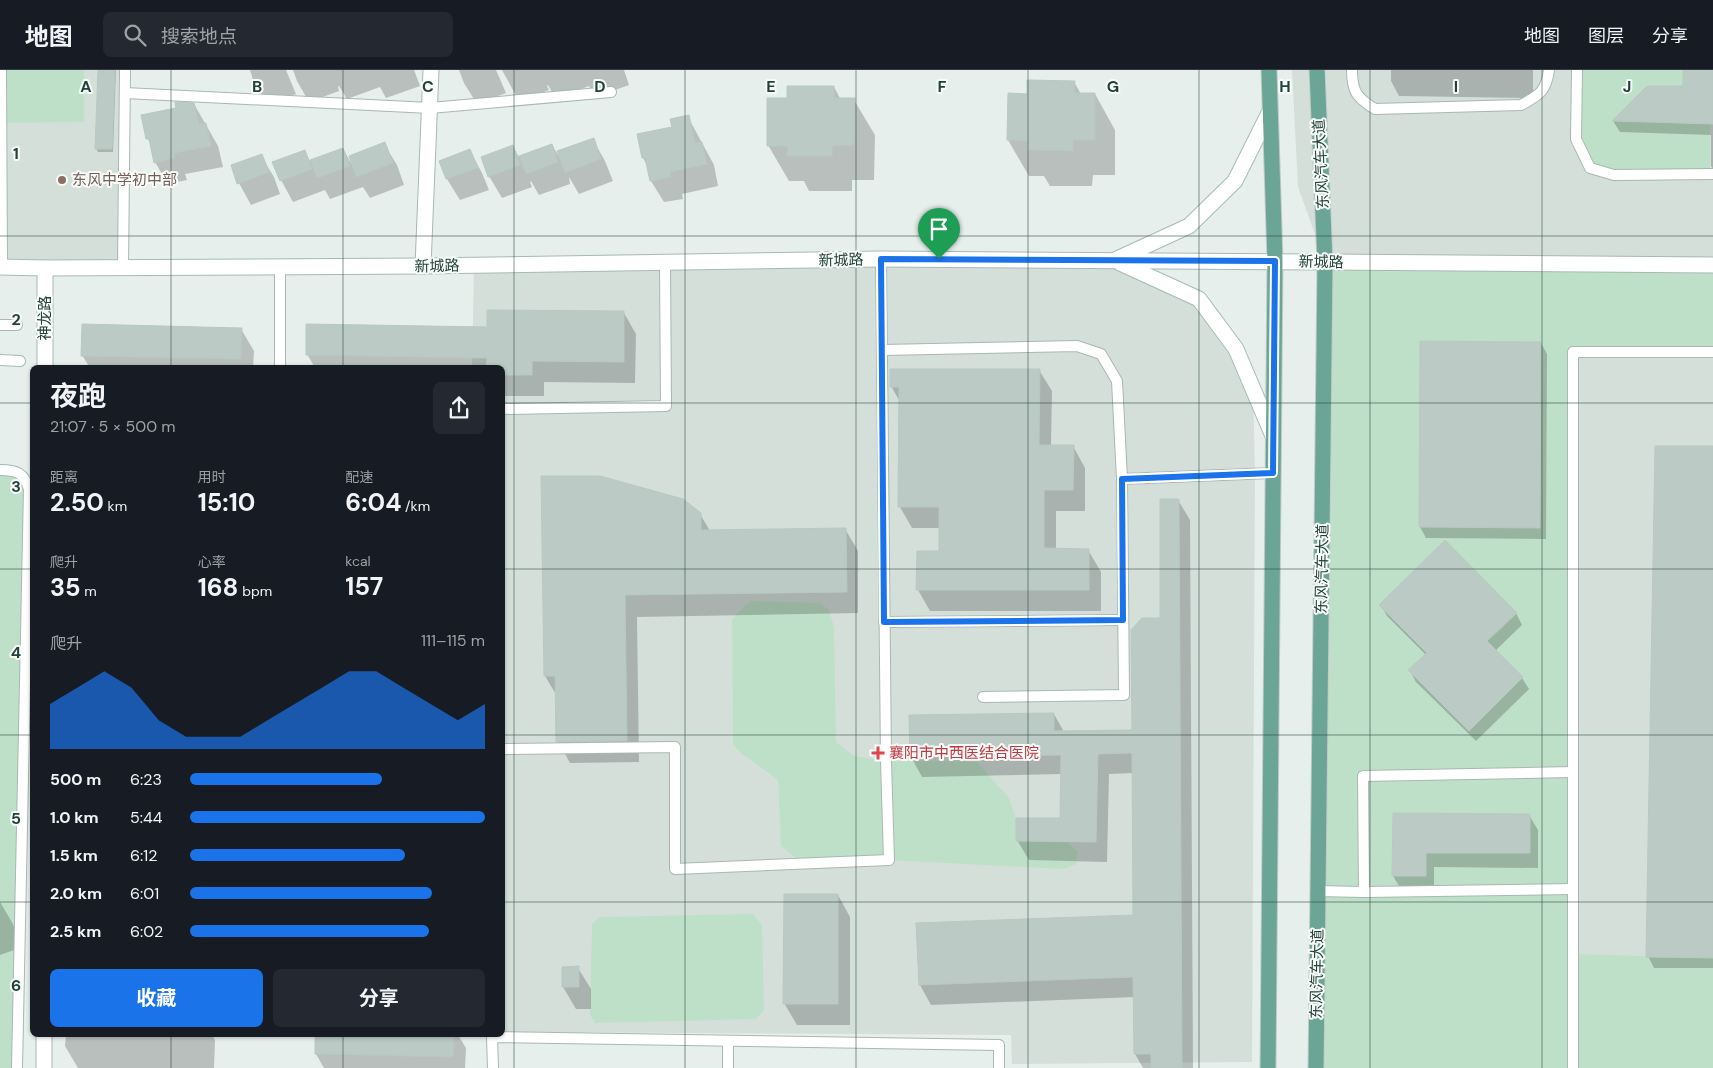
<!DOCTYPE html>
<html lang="zh">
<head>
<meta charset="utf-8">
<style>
  :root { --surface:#171b24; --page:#242831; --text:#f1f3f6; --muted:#9ea1a6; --line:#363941; --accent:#1a73e8 }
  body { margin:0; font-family:"DM Sans","Noto Sans SC",sans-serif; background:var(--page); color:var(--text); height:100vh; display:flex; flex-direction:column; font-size:19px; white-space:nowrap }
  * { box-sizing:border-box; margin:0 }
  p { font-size:16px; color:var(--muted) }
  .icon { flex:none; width:28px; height:28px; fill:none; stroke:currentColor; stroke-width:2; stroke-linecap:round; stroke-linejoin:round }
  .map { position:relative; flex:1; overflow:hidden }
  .panel { position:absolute; left:30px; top:295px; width:475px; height:672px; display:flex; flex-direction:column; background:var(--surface); border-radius:8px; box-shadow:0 1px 4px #0004 }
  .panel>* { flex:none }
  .pin { position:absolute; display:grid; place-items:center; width:42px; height:42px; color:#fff; margin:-51px -21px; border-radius:50% 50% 50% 0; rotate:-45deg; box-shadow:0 0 5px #0007 }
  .pin .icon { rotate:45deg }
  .round { display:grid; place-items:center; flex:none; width:52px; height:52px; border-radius:8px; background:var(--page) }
  .overview { display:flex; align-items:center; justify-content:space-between; height:85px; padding:0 20px }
  h1 { font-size:28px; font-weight:700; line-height:38px }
  .stats { display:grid; grid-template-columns:repeat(3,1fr); gap:8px; height:85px; padding:5px 20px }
  .stats div { display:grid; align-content:center }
  .stats b { font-size:25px; font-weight:700 }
  .stats small { font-size:14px; font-weight:400 }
  .stats p { font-size:14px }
  .chart { height:140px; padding:10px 20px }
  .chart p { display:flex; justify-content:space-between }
  .chart svg { width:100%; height:90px; margin-top:5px; fill:var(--accent); opacity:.7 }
  .button { display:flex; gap:10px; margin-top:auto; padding:10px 20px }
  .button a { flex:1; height:58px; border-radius:8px; background:var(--accent); color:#fff; font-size:20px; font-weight:700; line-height:58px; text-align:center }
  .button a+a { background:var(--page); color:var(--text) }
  ul { padding:0 20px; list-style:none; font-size:16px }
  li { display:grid; grid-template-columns:80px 60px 1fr; align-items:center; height:38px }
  li i { height:12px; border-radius:6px; background:var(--accent) }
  header { display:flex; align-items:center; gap:30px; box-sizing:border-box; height:70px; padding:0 25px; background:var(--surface); border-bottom:1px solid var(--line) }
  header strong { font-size:24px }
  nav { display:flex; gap:28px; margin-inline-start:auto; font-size:18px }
  .search { width:350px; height:45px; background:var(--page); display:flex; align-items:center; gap:12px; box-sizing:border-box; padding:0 18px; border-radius:8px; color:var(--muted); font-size:19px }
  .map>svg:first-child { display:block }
</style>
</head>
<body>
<header>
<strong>地图</strong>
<div class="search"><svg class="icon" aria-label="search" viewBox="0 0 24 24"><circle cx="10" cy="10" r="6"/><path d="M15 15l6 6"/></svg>搜索地点</div>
<nav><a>地图</a><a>图层</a><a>分享</a></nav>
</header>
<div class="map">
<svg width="1713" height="998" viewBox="0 0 1713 998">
  <rect width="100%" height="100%" fill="#e6efeb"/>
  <g fill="#d4dfda">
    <polygon points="0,0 125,0 123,198 0,197"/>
    <polygon points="1292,0 1713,0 1713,998 1316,998 1325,192 1298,117"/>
    <polygon points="1114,190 1199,229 1253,318 1255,404 1252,992 1012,994 1011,965 503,962 502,298 472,298 474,195"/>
  </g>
  <g fill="#bfe0c8">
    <polygon points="0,0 84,0 84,52 1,53"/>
    <polygon points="1577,0 1683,0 1683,16 1647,16 1612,51 1710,54 1710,104 1614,105 1590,98 1576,69"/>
    <polygon points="1325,192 1713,195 1713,282 1573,282 1573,884 1713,888 1713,998 1316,998"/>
    <polygon points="0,400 25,408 17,998 0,998"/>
    <polygon points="750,531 819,533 829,540 834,557 836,672 854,686 886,691 977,692 1009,728 1016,748 1016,770 1066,771 1077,781 1076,794 1064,799 889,790 828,792 797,789 781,776 778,710 741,683 733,674 732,549"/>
    <polygon points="753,844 762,855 764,940 756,949 595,953 590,945 592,854 600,847"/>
  </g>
  <g fill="#0003">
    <polygon points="99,0 116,0 113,82 98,82 96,78"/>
    <polygon points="250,0 286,0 296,24 267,35 254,13"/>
    <polygon points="293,0 414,0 420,16 386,28 380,17 347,29 339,16 338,16 339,21 309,32 297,11"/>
    <polygon points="459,0 496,0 506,23 477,34 464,13"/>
    <polygon points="502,0 624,0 629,15 595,27 589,16 556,29 548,15 547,16 549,20 519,31"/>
    <polygon points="1391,0 1533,0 1533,28 1399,26 1391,11"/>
    <polygon points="1684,0 1713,0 1713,99 1711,96 1711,65 1620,62 1613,51 1647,17 1684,17"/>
    <polygon points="1074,12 1081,24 1095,24 1115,60 1115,105 1093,105 1092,116 1050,116 1044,106 1029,106 1008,70 1028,25"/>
    <polygon points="834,17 841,30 854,30 875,65 874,110 852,110 852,121 809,121 804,111 789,111 768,75 788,30"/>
    <polygon points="194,34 218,76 223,97 185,104 187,110 168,114 155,92 152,77 148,69"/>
    <polygon points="688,47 714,95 718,116 682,124 683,129 664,132 651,111 648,97 643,88 673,58"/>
    <polygon points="593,70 605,91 613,111 579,124 569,107 570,114 539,125 531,111 530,112 532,117 502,128 489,106 513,77 519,87 552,75 561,90"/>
    <polygon points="384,74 397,95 404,115 370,128 363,117 330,129 325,120 293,132 281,110 304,81 310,91 343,79 352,95"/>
    <polygon points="470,81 482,103 489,120 460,130 447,109 441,92"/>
    <polygon points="261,86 274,107 280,124 251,135 239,113"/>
    <polygon points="624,243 636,264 635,313 544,312 544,326 502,326 502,298 315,298 307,284 488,258"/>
    <polygon points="241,259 254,281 253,298 90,298 82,285"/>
    <polygon points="1541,273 1547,284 1546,469 1426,468 1420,457"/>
    <polygon points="1039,300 1052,321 1051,376 1073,376 1085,398 1085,441 1056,441 1056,480 1088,480 1101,502 1101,541 930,541 918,520 940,482 940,458 912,458 900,437 900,332 891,316"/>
    <polygon points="1713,378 1713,898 1654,898 1648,886"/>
    <polygon points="1178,430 1190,450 1193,998 1143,998 1135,984 1135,927 931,935 920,915 1134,846 1133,703 1109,704 1107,792 1029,790 1017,770 1061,750 1062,704 922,707 911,687 1054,644 1064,662 1133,661 1162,550"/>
    <polygon points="700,444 710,461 845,459 858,481 858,543 637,547 639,692 570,693 558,671 557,626 545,606"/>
    <polygon points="1381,535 1516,543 1522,555 1495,581 1522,608 1529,619 1476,671 1416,612 1410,601 1426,585 1387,546"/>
    <polygon points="1394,744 1529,745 1538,760 1538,798 1434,797 1434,821 1402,821 1393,806"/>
    <polygon points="838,825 850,847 850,955 797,955 784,933"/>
    <polygon points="0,832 13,854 20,878 0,885"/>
    <polygon points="563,898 578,898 591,919 591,939 576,939 563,917"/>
    <polygon points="66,965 212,965 215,970 214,998 78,998 65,976"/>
    <polygon points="317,965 458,965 466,978 465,998 324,998 316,984"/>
  </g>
  <g fill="#bbcac4" stroke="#b8c9c2">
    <polygon points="98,0 115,0 112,79 95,79"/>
    <polygon points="1683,0 1713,0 1713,54 1612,51 1647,16 1683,16"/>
    <polygon points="1027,10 1075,11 1074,23 1095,23 1095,70 1073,70 1073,81 1028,80 1028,71 1007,70 1008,23 1027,24"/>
    <polygon points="787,16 834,16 834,28 855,28 854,75 832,75 832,86 787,86 788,76 767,76 767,28 787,28"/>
    <polygon points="175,32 194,33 199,54 206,53 211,76 174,83 175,88 154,93 149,69 146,69 141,45 176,38"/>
    <polygon points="689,45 695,73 702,72 707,94 670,102 671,107 650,111 645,88 642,88 637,64 672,57 670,49"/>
    <polygon points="594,68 601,89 565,103 557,81"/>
    <polygon points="385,72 393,93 356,107 349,86"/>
    <polygon points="552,74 558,92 526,104 519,86"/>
    <polygon points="513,75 520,95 488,107 481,87"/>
    <polygon points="343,78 350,96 317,108 310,90"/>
    <polygon points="470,79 478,98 446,109 439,91"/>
    <polygon points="305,80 312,99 280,111 272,92"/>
    <polygon points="262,84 269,102 237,114 231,95"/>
    <polygon points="487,240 624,241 624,292 532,291 532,305 502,305 502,298 486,298 487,288 306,285 306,254 487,257"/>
    <polygon points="82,254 242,258 241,289 81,286"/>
    <polygon points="1420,271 1541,272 1540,458 1419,457"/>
    <polygon points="890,299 1040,299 1039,375 1074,375 1073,420 1044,420 1044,478 1089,479 1089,520 916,520 917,481 939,481 939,437 898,437 899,317 890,317"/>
    <polygon points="1655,376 1713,376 1713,888 1646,887"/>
    <polygon points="541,406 600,406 683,429 701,443 701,460 846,458 847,522 625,525 627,671 556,672 555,606 544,606"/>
    <polygon points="1160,429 1179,429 1182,998 1151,998 1151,984 1134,984 1133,907 919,915 916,853 1133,845 1132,683 1098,684 1096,772 1016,771 1016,748 1060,748 1061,685 910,687 909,645 1054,643 1054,661 1132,660 1131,560 1142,548 1160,548"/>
    <polygon points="1445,470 1517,543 1487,571 1523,607 1469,661 1408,600 1427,583 1379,535"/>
    <polygon points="1393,743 1530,744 1530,783 1426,783 1426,806 1392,806"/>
    <polygon points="784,824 838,824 838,934 783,934"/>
    <polygon points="579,896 579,917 562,917 562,897"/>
    <polygon points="315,965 454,965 453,987 315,984"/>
  </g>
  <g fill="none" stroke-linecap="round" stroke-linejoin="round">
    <defs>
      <g id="lane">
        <polyline points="1,0 2,197"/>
        <path d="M1352,0c0,22 5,28 23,39l146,-4c18,-10 25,-13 28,-35"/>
        <polyline points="1577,0 1576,69 1590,98 1614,105 1713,104"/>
        <polyline points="125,23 430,38 611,22"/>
        <polyline points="280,197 280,298"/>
        <polyline points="123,198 125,0"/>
        <polyline points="0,255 17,255"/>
        <polyline points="882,280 1077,276 1101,284 1117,311 1122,409 1273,403"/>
        <polyline points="0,290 20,291"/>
        <polyline points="502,339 666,336 665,192"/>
        <path d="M0,400c17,0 24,3 29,19l-12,579"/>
        <polyline points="884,552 1123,550"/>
        <polyline points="983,627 1124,625 1122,409"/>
        <polyline points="502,679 675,677 675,799 889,790 886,691 881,189"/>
        <polyline points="1573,702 1363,706 1364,822 1573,819"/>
        <polyline points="1318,821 1364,822"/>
        <polyline points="493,998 492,967 999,975 999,998"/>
        <polyline points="728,998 728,971"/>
        <polyline points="1573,998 1573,282 1713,282"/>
      </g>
      <g id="street">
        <polyline points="1325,192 1713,195"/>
        <polyline points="423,196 431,0"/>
        <polyline points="45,298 45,198"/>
        <polyline points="44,998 44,965"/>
      </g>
      <g id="secondary">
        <polyline points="1117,189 1189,156 1235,111 1270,41"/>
        <polyline points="1120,193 1199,229 1236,279 1273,366"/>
        <polyline points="0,197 45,198 423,196 881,189 1325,192"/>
      </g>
      <g id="primary">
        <polyline points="1268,998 1275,191 1269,0"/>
        <polyline points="1316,998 1325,192 1317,0"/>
      </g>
    </defs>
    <use href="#lane" stroke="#a8b8b2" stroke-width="12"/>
    <use href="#street" stroke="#a8b8b2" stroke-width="17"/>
    <use href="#secondary" stroke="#a4bbb3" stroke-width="17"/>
    <use href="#primary" stroke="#c2cac8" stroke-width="17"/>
    <use href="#lane" stroke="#fff" stroke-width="10"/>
    <use href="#street" stroke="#fff" stroke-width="15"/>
    <use href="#secondary" stroke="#fff" stroke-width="15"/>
    <use href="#primary" stroke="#6aa596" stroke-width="15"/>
  </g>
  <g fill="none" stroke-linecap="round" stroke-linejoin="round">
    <defs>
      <polygon id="route" points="881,189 1275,191 1273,403 1122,409 1123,550 884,552"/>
    </defs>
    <use href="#route" stroke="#fff" stroke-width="10"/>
    <use href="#route" stroke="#1a73e8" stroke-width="6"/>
  </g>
  <path fill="none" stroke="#24423a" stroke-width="1" stroke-opacity="0.55" d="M171,0v298M343,0v298M514,0v998M685,0v998M856,0v998M1028,0v998M1199,0v998M1370,0v998M1542,0v998M0,166h1713M0,333h32M502,333h1211M0,499h32M502,499h1211M0,665h32M502,665h1211M0,832h32M502,832h1211M171,965v33M343,965v33"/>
  <circle fill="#8d6e63" stroke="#f7fbf9" stroke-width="2" cx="62" cy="110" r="5"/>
  <path fill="#e0444e" stroke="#f7fbf9" stroke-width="2" d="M875.5 675.5h5v5h5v5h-5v5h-5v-5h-5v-5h5z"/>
  <g text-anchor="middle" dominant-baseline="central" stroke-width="4" stroke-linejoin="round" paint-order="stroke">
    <g font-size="15" fill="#24423a" stroke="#f7fbf9">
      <text transform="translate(1321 94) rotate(-93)">东风汽车大道</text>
      <text transform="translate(841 190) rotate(-1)">新城路</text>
      <text transform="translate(1321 192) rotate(1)">新城路</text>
      <text transform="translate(437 196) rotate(-1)">新城路</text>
      <text transform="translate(45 248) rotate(-90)">神龙路</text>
      <text transform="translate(1322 499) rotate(-89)">东风汽车大道</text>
      <text transform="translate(1317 904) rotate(-89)">东风汽车大道</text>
    </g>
    <g font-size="15" fill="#785e54" stroke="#f7fbf9" text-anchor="start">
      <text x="72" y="110">东风中学初中部</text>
    </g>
    <g font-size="15" fill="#be3a42" stroke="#f7fbf9" text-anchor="start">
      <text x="889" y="683">襄阳市中西医结合医院</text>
    </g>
  </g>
  <g font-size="16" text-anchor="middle" font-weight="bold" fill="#24423a" stroke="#f7fbf9" stroke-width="4" stroke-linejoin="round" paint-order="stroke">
    <text x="86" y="22">A</text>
    <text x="257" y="22">B</text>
    <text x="428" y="22">C</text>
    <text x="600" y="22">D</text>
    <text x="771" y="22">E</text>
    <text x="942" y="22">F</text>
    <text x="1113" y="22">G</text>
    <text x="1285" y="22">H</text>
    <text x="1456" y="22">I</text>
    <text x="1627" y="22">J</text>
    <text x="16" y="89">1</text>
    <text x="16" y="255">2</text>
    <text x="16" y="422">3</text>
    <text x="16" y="588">4</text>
    <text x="16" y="754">5</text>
    <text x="16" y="921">6</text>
  </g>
</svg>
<div class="pin" style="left:939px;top:189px;background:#1e9e55"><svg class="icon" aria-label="arrive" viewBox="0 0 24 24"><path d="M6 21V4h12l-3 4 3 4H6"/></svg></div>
<section class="panel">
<div class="overview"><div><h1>夜跑</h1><p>21:07 · 5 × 500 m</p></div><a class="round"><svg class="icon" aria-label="share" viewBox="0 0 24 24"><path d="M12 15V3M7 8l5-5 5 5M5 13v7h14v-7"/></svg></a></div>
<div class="stats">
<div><p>距离</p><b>2.50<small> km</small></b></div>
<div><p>用时</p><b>15:10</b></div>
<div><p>配速</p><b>6:04<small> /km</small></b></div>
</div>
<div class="stats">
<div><p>爬升</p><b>35<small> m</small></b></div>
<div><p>心率</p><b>168<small> bpm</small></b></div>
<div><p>kcal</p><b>157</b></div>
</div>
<div class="chart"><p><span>爬升</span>111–115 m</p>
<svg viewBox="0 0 160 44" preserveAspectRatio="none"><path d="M0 44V22L10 14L20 6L30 14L40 30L50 38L60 38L70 38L80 30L90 22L100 14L110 6L120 6L130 14L140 22L150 30L160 22V44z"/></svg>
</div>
<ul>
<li><b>500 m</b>6:23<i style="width:65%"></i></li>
<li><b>1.0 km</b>5:44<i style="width:100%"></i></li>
<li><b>1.5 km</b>6:12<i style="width:73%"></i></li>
<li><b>2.0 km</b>6:01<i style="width:82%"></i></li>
<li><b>2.5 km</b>6:02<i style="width:81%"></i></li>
</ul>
<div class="button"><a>收藏</a><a>分享</a></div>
</section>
</div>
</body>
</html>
